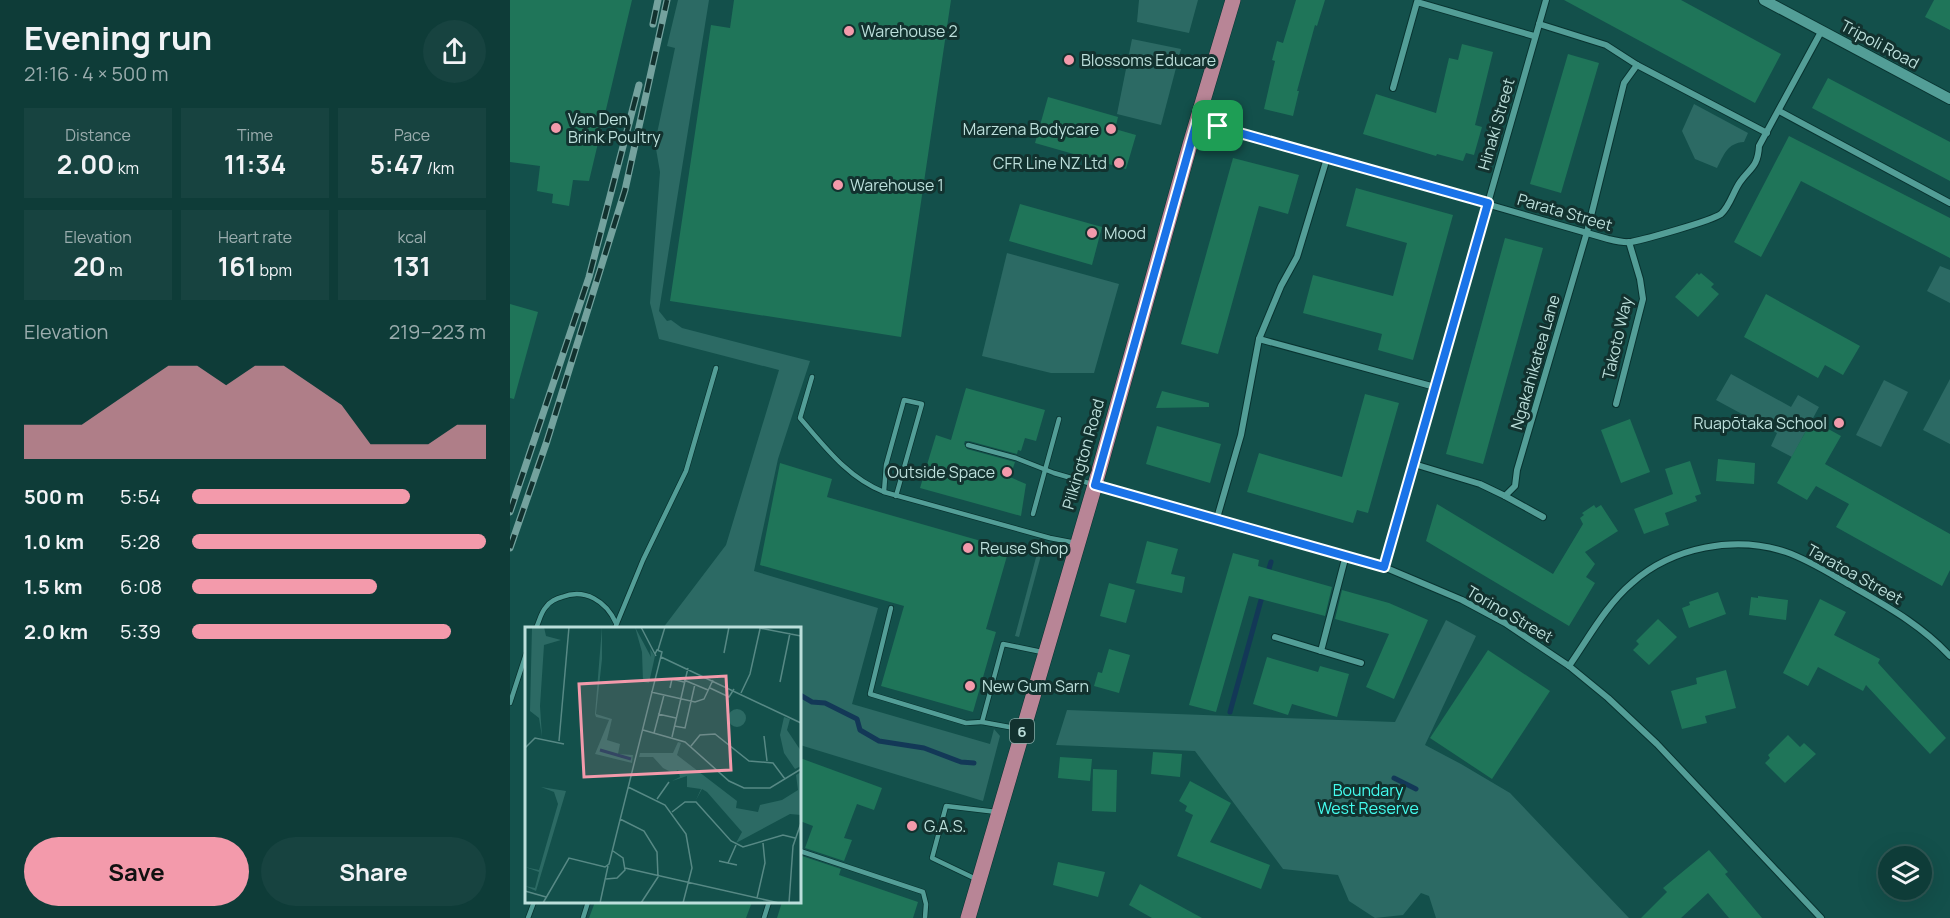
<!DOCTYPE html>
<html lang="en">
<head>
<meta charset="utf-8">
<style>
  :root { --surface:#0e3c38; --page:#174340; --text:#f1f3f6; --muted:#9badae; --line:#2e5653; --accent:#f39aab }
  body { margin:0; font-family:Manrope,sans-serif; background:var(--page); color:var(--text); height:100vh; display:flex; flex-direction:column; font-size:22px; white-space:nowrap }
  * { box-sizing:border-box; margin:0 }
  p { font-size:20px; color:var(--muted) }
  .icon { flex:none; width:33px; height:33px; fill:none; stroke:currentColor; stroke-width:2; stroke-linecap:round; stroke-linejoin:round }
  .map { position:relative; flex:1; overflow:hidden }
  .panel { display:flex; flex-direction:column; background:var(--surface); width:510px }
  .panel>* { flex:none }
  .controls { position:absolute; left:1368px; top:846px; display:grid; gap:12px }
  .controls a { display:grid; place-items:center; width:54px; height:54px; border-radius:50%; background:var(--surface); box-shadow:0 6px 24px #0002,0 0 0 2px var(--line); font-size:30px }
  .pin { position:absolute; display:grid; place-items:center; width:51px; height:51px; color:#fff; margin:-26px; border-radius:12px; box-shadow:0 3px 9px #0006 }
  .round { display:grid; place-items:center; flex:none; width:63px; height:63px; border-radius:32px; background:var(--page) }
  .head { display:flex; align-items:center; justify-content:space-between; height:102px; padding:0 24px }
  h1 { font-size:33px; font-weight:700; line-height:45px }
  .figures { display:grid; grid-template-columns:repeat(3,1fr); gap:9px; height:102px; padding:6px 24px }
  .figures div { display:grid; align-content:center; border-radius:0px; background:var(--page); text-align:center }
  .figures b { font-size:26px; font-weight:700 }
  .figures small { font-size:16px; font-weight:400 }
  .figures p { font-size:16px }
  .chart { height:168px; padding:12px 24px }
  .chart p { display:flex; justify-content:space-between }
  .chart svg { width:100%; height:108px; margin-top:6px; fill:var(--accent); opacity:.7 }
  .primary-button { display:flex; gap:12px; margin-top:auto; padding:12px 24px }
  .primary-button a { flex:1; height:69px; border-radius:36px; background:var(--accent); color:#111; font-size:24px; font-weight:700; line-height:69px; text-align:center }
  .primary-button a+a { background:var(--page); color:var(--text) }
  ul { padding:0 24px; list-style:none; font-size:20px }
  li { display:grid; grid-template-columns:96px 72px 1fr; align-items:center; height:45px }
  li i { height:15px; border-radius:8px; background:var(--accent) }
  main { display:flex; flex:1; min-height:0 }
  .map>svg:first-child { display:block }
</style>
</head>
<body>
<main>
<section class="panel">
<div class="head"><div><h1>Evening run</h1><p>21:16 · 4 × 500 m</p></div><a class="round"><svg class="icon" aria-label="share" viewBox="0 0 24 24"><path d="M12 15V3M7 8l5-5 5 5M5 13v7h14v-7"/></svg></a></div>
<div class="figures">
<div><p>Distance</p><b>2.00<small> km</small></b></div>
<div><p>Time</p><b>11:34</b></div>
<div><p>Pace</p><b>5:47<small> /km</small></b></div>
</div>
<div class="figures">
<div><p>Elevation</p><b>20<small> m</small></b></div>
<div><p>Heart rate</p><b>161<small> bpm</small></b></div>
<div><p>kcal</p><b>131</b></div>
</div>
<div class="chart"><p><span>Elevation</span>219–223 m</p>
<svg viewBox="0 0 160 44" preserveAspectRatio="none"><path d="M0 44V30L10 30L20 30L30 22L40 14L50 6L60 6L70 14L80 6L90 6L100 14L110 22L120 38L130 38L140 38L150 30L160 30V44z"/></svg>
</div>
<ul>
<li><b>500 m</b>5:54<i style="width:74%"></i></li>
<li><b>1.0 km</b>5:28<i style="width:100%"></i></li>
<li><b>1.5 km</b>6:08<i style="width:63%"></i></li>
<li><b>2.0 km</b>5:39<i style="width:88%"></i></li>
</ul>
<div class="primary-button"><a>Save</a><a>Share</a></div>
</section>
<div class="map">
<svg width="1440" height="918" viewBox="0 0 1440 918">
  <rect width="100%" height="100%" fill="#13504b"/>
  <g fill="#2c6a64">
    <polygon points="168,0 199,0 149,311 157,321 161,320 172,328 300,361 268,459 244,571 368,608 342,704 480,744 484,729 490,736 473,801 290,745 290,628 153,628 216,545 269,370 149,339 140,303 150,172 145,143 165,48 157,46"/>
    <polygon points="629,0 688,0 679,33 627,22"/>
    <polygon points="622,39 671,49 651,125 607,114"/>
    <path d="M1184,104l54,29 -4,9c-17,1 -20,13 -27,26l-22,-9 -13,-28z"/>
    <polygon points="497,253 609,284 584,373 541,373 472,356"/>
    <polygon points="1430,266 1440,270 1440,303 1417,291"/>
    <polygon points="1221,374 1281,407 1288,395 1309,407 1282,457 1261,446 1267,433 1206,400"/>
    <polygon points="1440,379 1440,444 1413,430"/>
    <polygon points="1374,380 1398,392 1371,447 1346,435"/>
    <polygon points="531,548 533,548 509,637 505,636 528,550"/>
    <polygon points="936,620 966,636 915,745 951,764 1000,793 1119,918 926,918 919,896 911,893 893,915 865,918 839,901 828,875 773,869 685,751 546,745 557,710 885,722"/>
  </g>
  <g fill="none" stroke-linecap="round" stroke-linejoin="round">
    <g stroke="#133857" stroke-width="5">
      <polyline points="757,575 761,562"/>
      <polyline points="290,695 302,702 315,703 347,719 350,730 369,741 414,748 451,762 464,763"/>
      <polyline points="720,712 753,593"/>
      <polyline points="884,778 906,789"/>
    </g>
  </g>
  <g fill="#1f7559">
    <polygon points="0,0 122,0 79,181 63,180 59,206 42,203 43,194 27,191 30,166 0,162"/>
    <polygon points="224,0 441,0 391,337 160,301 201,25 220,28"/>
    <polygon points="786,0 815,0 807,26 805,25 787,91 789,91 783,116 754,109 765,61 762,60 767,41 773,43"/>
    <polygon points="1054,0 1171,0 1271,54 1245,103"/>
    <polygon points="1424,0 1440,0 1440,30 1415,17"/>
    <polygon points="952,44 983,52 965,125 972,127 964,155 956,153 953,161 927,154 926,156 853,134 866,94 926,113 939,58 948,60"/>
    <polygon points="1058,54 1089,63 1051,193 1020,184"/>
    <polygon points="1318,78 1440,142 1440,181 1302,108"/>
    <polygon points="538,97 608,117 605,129 626,135 616,169 525,143"/>
    <polygon points="1279,136 1440,218 1440,258 1291,181 1251,257 1224,242"/>
    <polygon points="723,158 789,175 778,214 749,206 708,354 671,344"/>
    <polygon points="846,188 943,215 903,360 868,350 872,334 793,313 803,275 883,296 897,243 836,226"/>
    <polygon points="510,204 592,227 582,265 499,241"/>
    <polygon points="995,238 1033,248 973,464 936,454"/>
    <polygon points="1187,273 1189,275 1191,273 1204,284 1201,287 1209,294 1188,317 1165,297"/>
    <polygon points="1256,294 1350,346 1333,375 1315,365 1308,378 1234,337"/>
    <polygon points="0,304 28,312 4,399 0,398"/>
    <polygon points="456,388 535,410 526,441 515,438 511,451 508,450 507,454 459,441 455,441 454,444 457,449 505,462 500,477 516,484 511,516 410,488 426,435 441,440"/>
    <polygon points="652,391 699,403 699,407 646,408"/>
    <polygon points="855,394 889,403 858,513 847,510 843,523 737,492 749,453 832,477"/>
    <polygon points="1120,419 1140,472 1111,483 1091,430"/>
    <polygon points="1302,420 1331,436 1315,464 1440,534 1440,570 1432,586 1326,527 1339,504 1306,486 1297,500 1267,483"/>
    <polygon points="647,426 711,444 700,483 636,464"/>
    <polygon points="1208,459 1245,463 1244,484 1206,481"/>
    <polygon points="1180,461 1191,494 1185,496 1187,501 1155,513 1159,525 1134,534 1124,509 1163,494 1155,469"/>
    <polygon points="270,463 322,479 317,497 499,549 476,629 486,632 463,712 371,686 394,606 250,565"/>
    <polygon points="927,504 1043,574 1073,524 1070,518 1074,515 1072,513 1084,505 1086,508 1091,505 1108,531 1075,552 1085,564 1076,577 1085,583 1059,626 916,541"/>
    <polygon points="637,541 668,549 661,574 675,577 672,593 626,583"/>
    <polygon points="723,553 749,560 748,566 822,587 815,616 739,596 706,712 679,705"/>
    <polygon points="599,583 625,590 616,623 590,616"/>
    <polygon points="832,590 879,603 918,620 884,699 856,687 879,634 825,619"/>
    <polygon points="1208,592 1216,614 1179,628 1172,608 1180,605 1179,602"/>
    <polygon points="1248,596 1278,600 1276,620 1239,615 1241,597 1248,598"/>
    <polygon points="1310,599 1336,612 1324,635 1370,659 1368,663 1436,738 1420,754 1356,685 1353,691 1308,667 1298,686 1273,673"/>
    <polygon points="1148,619 1167,637 1139,665 1123,650 1129,644 1126,641"/>
    <polygon points="599,649 620,655 609,693 584,686 588,672 592,673"/>
    <polygon points="978,650 1040,691 982,779 920,738"/>
    <polygon points="757,657 808,672 810,666 839,674 827,717 782,704 778,715 743,704"/>
    <polygon points="1216,670 1226,708 1195,716 1197,723 1172,729 1161,691 1187,684 1186,678"/>
    <polygon points="1278,735 1290,747 1294,743 1306,754 1275,783 1255,763 1260,758 1258,755"/>
    <polygon points="643,752 672,754 670,777 641,774"/>
    <polygon points="550,757 582,759 580,781 548,778"/>
    <polygon points="290,758 372,788 364,810 347,804 334,838 342,840 334,861 295,848 303,826 290,821"/>
    <polygon points="583,769 607,770 606,812 582,811"/>
    <polygon points="680,781 721,803 700,842 760,865 751,889 667,856 683,815 675,811 677,806 669,801"/>
    <polygon points="1199,850 1218,872 1215,874 1252,918 1219,918 1198,893 1171,918 1131,918 1157,892 1153,888"/>
    <polygon points="292,856 331,869 329,875 408,902 403,918 267,918 272,902 290,902 290,863"/>
    <polygon points="548,862 595,872 588,897 543,885"/>
    <polygon points="630,884 692,918 642,918 619,905"/>
    <polygon points="85,902 242,902 236,918 79,918"/>
  </g>
  <g fill="none" stroke-linecap="round" stroke-linejoin="round">
    <defs>
      <g id="service">
        <path d="M302,377l-12,41c25,29 48,60 84,74l166,46 26,5"/>
        <polyline points="458,445 506,458 544,473 582,484"/>
        <polyline points="374,492 376,465 394,400 412,404 386,496"/>
        <polyline points="523,514 549,419"/>
        <polyline points="381,608 360,694 456,723 472,722"/>
        <path d="M26,628c3,-6 5,-16 10,-21 3,-5 11,-9 16,-10 23,-9 44,4 54,26"/>
        <polyline points="105,628 133,560 176,471 206,368"/>
        <polyline points="0,703 16,654"/>
        <polyline points="510,729 472,722 493,644 532,652"/>
        <polyline points="290,851 413,892 416,904 415,918"/>
        <polyline points="466,879 422,858 436,806 487,812"/>
        <polyline points="18,918 24,902"/>
        <polyline points="73,918 78,902"/>
        <polyline points="254,918 259,902"/>
      </g>
      <g id="minor">
        <polyline points="1029,24 1096,45 1127,65 1257,133"/>
        <polyline points="883,88 907,2 1024,36"/>
        <polyline points="1269,111 1440,203"/>
        <path d="M688,121l410,118c8,2 16,4 23,3 15,-3 80,-21 90,-28 9,-8 12,-22 19,-32 10,-14 18,-15 19,-36l63,-116"/>
        <polyline points="749,339 925,387"/>
        <polyline points="1106,404 1133,299 1130,279 1119,242"/>
        <polyline points="904,464 970,484 995,496 1005,486 1007,470 1077,232 1114,83 1127,65"/>
        <polyline points="586,485 874,567 952,600 995,623 1059,666 1098,698 1147,744 1311,918"/>
        <polyline points="995,496 1033,517"/>
        <polyline points="707,518 731,435 749,339 771,286 787,257 817,158"/>
        <polyline points="874,567 1036,0"/>
        <polyline points="765,637 811,651 836,555"/>
        <polyline points="811,651 851,663"/>
        <path d="M1059,666c19,-27 37,-61 63,-83 40,-36 103,-48 154,-31 23,8 43,21 64,33 38,22 70,39 100,71"/>
      </g>
      <polyline id="tertiary" points="1254,0 1440,99"/>
      <polyline id="primary" points="458,918 585,485 681,141 723,0"/>
    </defs>
    <use href="#service" stroke="#083330" stroke-width="6"/>
    <use href="#minor" stroke="#083330" stroke-width="8"/>
    <use href="#tertiary" stroke="#083330" stroke-width="12"/>
    <use href="#primary" stroke="#083330" stroke-width="16"/>
    <use href="#service" stroke="#539e97" stroke-width="4.5"/>
    <use href="#minor" stroke="#539e97" stroke-width="6"/>
    <use href="#tertiary" stroke="#539e97" stroke-width="10"/>
    <use href="#primary" stroke="#b88596" stroke-width="15"/>
    <defs>
      <g id="rail">
        <polyline points="143,24 148,0"/>
        <polyline points="0,512 79,277 129,85"/>
        <polyline points="0,548 37,441 115,190 157,0"/>
      </g>
    </defs>
    <use href="#rail" stroke="#74a29e" stroke-width="7"/>
    <use href="#rail" stroke="#12322f" stroke-width="4.5" stroke-dasharray="14" stroke-linecap="butt"/>
  </g>
  <g fill="none" stroke-linecap="round" stroke-linejoin="round">
    <defs>
      <polygon id="route" points="687,121 978,203 874,567 585,485"/>
    </defs>
    <use href="#route" stroke="#fff" stroke-width="12"/>
    <use href="#route" stroke="#1a73e8" stroke-width="8"/>
  </g>
  <g fill="#f39aab" stroke="#12322f" stroke-width="2">
    <circle cx="339" cy="31" r="6"/>
    <circle cx="559" cy="60" r="6"/>
    <circle cx="46" cy="128" r="6"/>
    <circle cx="601" cy="129" r="6"/>
    <circle cx="609" cy="163" r="6"/>
    <circle cx="328" cy="185" r="6"/>
    <circle cx="582" cy="233" r="6"/>
    <circle cx="1329" cy="423" r="6"/>
    <circle cx="497" cy="472" r="6"/>
    <circle cx="458" cy="548" r="6"/>
    <circle cx="460" cy="686" r="6"/>
    <circle cx="402" cy="826" r="6"/>
  </g>
  <g text-anchor="middle" dominant-baseline="central" stroke-width="6" stroke-linejoin="round" paint-order="stroke">
    <rect fill="#12322f" stroke="#89aba7" stroke-width="1.5" x="500" y="719" width="24" height="24" rx="4.5"/>
    <g font-size="15" font-weight="bold" fill="#bcdfdb">
      <text x="512" y="731">6</text>
    </g>
    <g font-size="16" fill="#bcdfdb" stroke="#12322f" text-anchor="start">
      <text x="351" y="31">Warehouse 2</text>
      <text x="571" y="60">Blossoms Educare</text>
      <text x="58" y="119">Van Den<tspan x="58" dy="18">Brink Poultry</tspan></text>
      <text x="589" y="129" text-anchor="end">Marzena Bodycare</text>
      <text x="597" y="163" text-anchor="end">CFR Line NZ Ltd</text>
      <text x="340" y="185">Warehouse 1</text>
      <text x="594" y="233">Mood</text>
      <text x="1317" y="423" text-anchor="end">Ruapōtaka School</text>
      <text x="485" y="472" text-anchor="end">Outside Space</text>
      <text x="470" y="548">Reuse Shop</text>
      <text x="472" y="686">New Gum Sarn</text>
      <text x="414" y="826">G.A.S.</text>
    </g>
    <g font-size="16" fill="#bcdfdb" stroke="#12322f">
      <text transform="translate(1370 44) rotate(28)">Tripoli Road</text>
      <text transform="translate(986 124) rotate(-74)">Hinaki Street</text>
      <text transform="translate(1055 212) rotate(16)">Parata Street</text>
      <text transform="translate(1107 338) rotate(-77)">Takoto Way</text>
      <text transform="translate(1025 362) rotate(-74)">Ngakahikatea Lane</text>
      <text transform="translate(573 454) rotate(-74)">Pilkington Road</text>
      <text transform="translate(1345 574) rotate(29)">Taratoa Street</text>
      <text transform="translate(1000 614) rotate(30)">Torino Street</text>
    </g>
    <g font-size="16" fill="#44fcee" stroke="#12322f">
      <text x="858" y="790">Boundary<tspan x="858" dy="18">West Reserve</tspan></text>
    </g>
  </g>
  <g transform="translate(15 627)">
    <rect width="276" height="276" fill="#13504b"/>
    <path d="M7,0h12l2,9 15,4 -17,5 -4,61 2,31 -3,-19 -9,-7zM77,0v32l-6,55 16,5 -5,21 13,4 -2,10 15,1 -1,8 -37,-9 14,-34 -13,-3 -1,-3zM110,0l16,30 -1,-8 5,7 -6,27 -6,-1 -1,-30zM203 91a9 9 0 1 1 18 0a9 9 0 1 1-18 0ZM259,90l6,2 -3,11 14,21v15l-6,3 -11,-16 -4,-18 -12,1 12,-1zM153,115l3,1 -4,12 60,46 -1,7 22,4 2,-7 22,-5 16,-10 -2,-15 5,-3v43l-11,-1 -54,29 6,-11 -35,-40 -5,-3 -6,11 5,-11 -14,-2v-11l-15,5 8,-4 -2,-7 -5,3 -10,-5 -10,-11h-14l1,-4h33zM16,160l25,4 -30,100 -11,-5 10,2 4,-16 -14,-5 14,3 19,-66 -4,-12z" fill="#2c6a64"/>
    <path fill="none" stroke="#133857" stroke-width="3" d="M75,123l31,9"/>
    <path fill="none" stroke="#578985" stroke-width="1.5" d="M116,0l15,29M234,1l42,8M133,23l7,-23M199,26l5,-26M136,30l140,66M159,53l24,10M255,55l10,-49M145,61l2,-9 12,3M185,61l19,9 5,-8M126,65l44,10 9,-3 9,-19M216,66l9,-19 10,-45M133,87l18,4M149,99l11,2 10,-44M118,103l42,12 44,39 15,7h26l31,-19M129,106l10,-38M239,109l3,25M147,110l16,-69M34,114l10,-114M166,119l9,-11 15,-1 34,27 24,2 12,16M0,121l10,-10 29,6M103,160l37,18 21,29 6,34 -9,35M132,172l12,-17M147,185l13,-10h11l35,39 12,6 40,-12 12,3M95,192l24,12 13,21 1,25 -17,26M194,234l18,4M203,236l8,-18M100,241l154,35M81,252l11,-1 8,-8 -2,-12 -10,-7M0,264l21,6M232,271l8,-35 -2,-20M18,276l26,-45 36,9 4,-3 53,-212 -5,-2 -2,4M75,276l8,-37M264,276l4,-57 8,-23"/>
    <path fill="#f39aab" fill-opacity="0.15" stroke="#f39aab" stroke-width="3" d="M201,49l5,94 -147,7 -5,-93z"/>
    <rect width="276" height="276" fill="none" stroke="#bcdfdb" stroke-width="3"/>
  </g>
</svg>
<div class="controls">
<a><svg class="icon" aria-label="layers" viewBox="0 0 24 24"><path d="M12 4l9 5-9 5-9-5zM3 14l9 5 9-5"/></svg></a>
</div>
<div class="pin" style="left:708px;top:126px;background:#1e9e55"><svg class="icon" aria-label="arrive" viewBox="0 0 24 24"><path d="M6 21V4h12l-3 4 3 4H6"/></svg></div>
</div>
</main>
</body>
</html>
